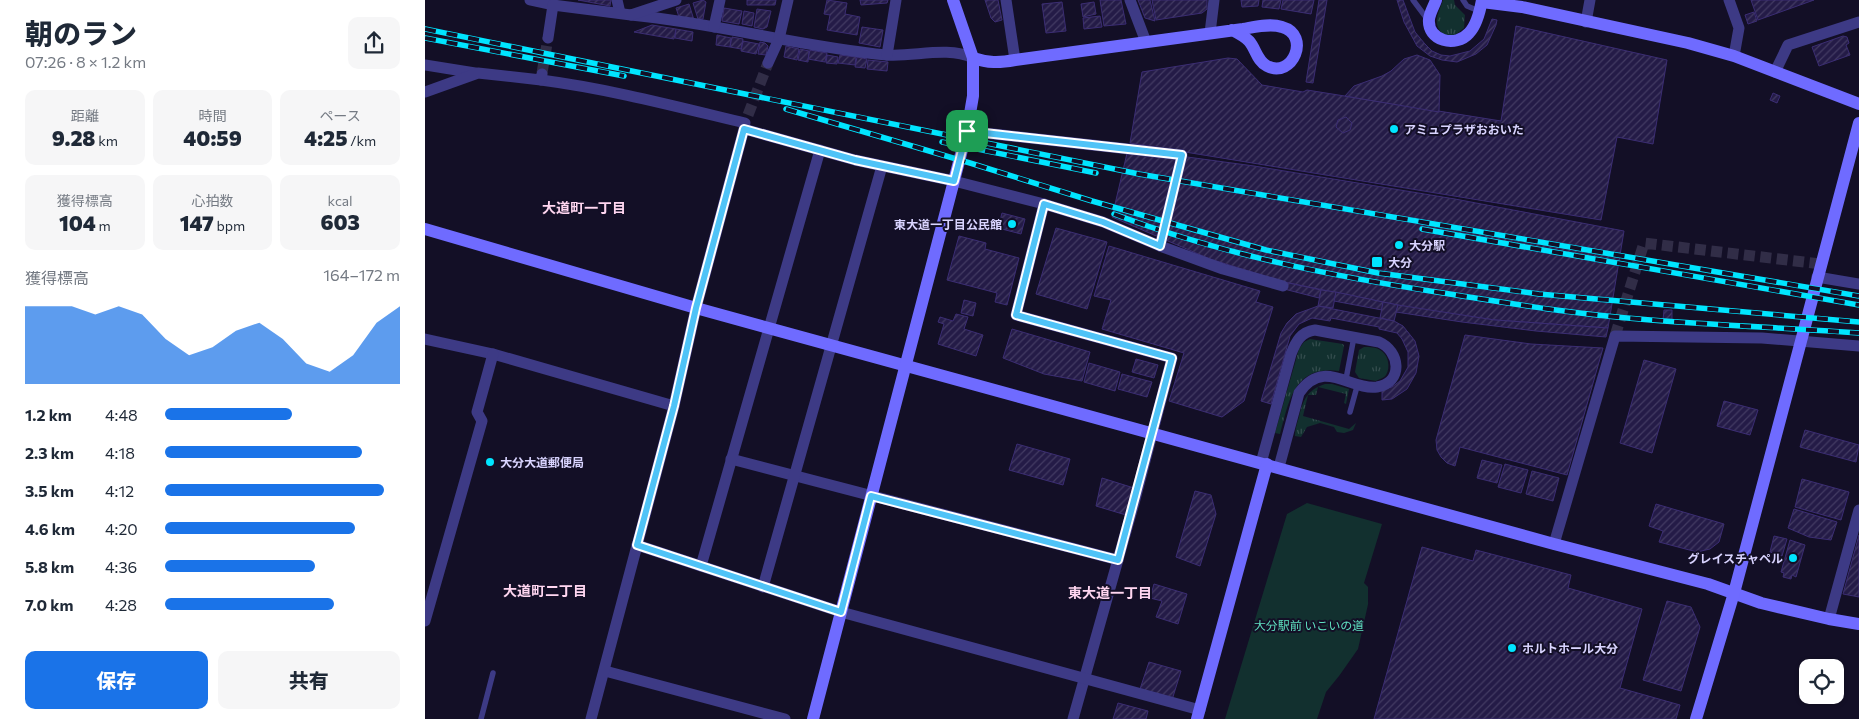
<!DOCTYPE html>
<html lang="ja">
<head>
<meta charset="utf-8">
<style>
  :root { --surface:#fff; --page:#f6f6f7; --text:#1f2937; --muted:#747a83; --accent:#1a73e8 }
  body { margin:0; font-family:Commissioner,"Noto Sans JP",sans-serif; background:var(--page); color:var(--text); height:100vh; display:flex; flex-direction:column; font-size:19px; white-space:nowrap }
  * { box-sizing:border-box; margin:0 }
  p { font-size:16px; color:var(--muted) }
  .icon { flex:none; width:28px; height:28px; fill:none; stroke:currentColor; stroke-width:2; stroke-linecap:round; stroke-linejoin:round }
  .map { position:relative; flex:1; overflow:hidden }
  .details { display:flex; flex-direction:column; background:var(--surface); width:425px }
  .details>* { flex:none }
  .buttons { position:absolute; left:1374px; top:659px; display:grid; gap:10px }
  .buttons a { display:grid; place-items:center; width:45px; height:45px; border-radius:10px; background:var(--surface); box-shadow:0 1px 4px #0004; font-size:25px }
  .pin { position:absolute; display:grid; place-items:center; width:42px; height:42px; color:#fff; margin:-21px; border-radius:10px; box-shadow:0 2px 8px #0006 }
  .round { display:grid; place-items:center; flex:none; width:52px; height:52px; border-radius:10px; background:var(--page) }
  .headline { display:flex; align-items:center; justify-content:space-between; height:85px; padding:0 25px }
  h1 { font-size:28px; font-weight:800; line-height:38px }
  .figures { display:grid; grid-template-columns:repeat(3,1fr); gap:8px; height:85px; padding:5px 25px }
  .figures div { display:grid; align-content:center; border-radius:10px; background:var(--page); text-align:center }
  .figures b { font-size:21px; font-weight:800 }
  .figures small { font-size:14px; font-weight:400 }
  .figures p { font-size:14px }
  .chart { height:140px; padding:10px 25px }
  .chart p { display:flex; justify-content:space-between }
  .chart svg { width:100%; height:90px; margin-top:5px; fill:var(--accent); opacity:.7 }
  .cta { display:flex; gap:10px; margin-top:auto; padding:10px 25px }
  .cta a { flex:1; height:58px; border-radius:10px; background:var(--accent); color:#fff; font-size:20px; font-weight:800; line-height:58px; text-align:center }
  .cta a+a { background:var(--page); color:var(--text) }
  ul { padding:0 25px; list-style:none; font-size:16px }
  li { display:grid; grid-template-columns:80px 60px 1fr; align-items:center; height:38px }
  li i { height:12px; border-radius:6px; background:var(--accent) }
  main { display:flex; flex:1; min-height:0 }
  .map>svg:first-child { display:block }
</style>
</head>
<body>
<main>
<section class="details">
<div class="headline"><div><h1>朝のラン</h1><p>07:26 · 8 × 1.2 km</p></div><a class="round"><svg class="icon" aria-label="share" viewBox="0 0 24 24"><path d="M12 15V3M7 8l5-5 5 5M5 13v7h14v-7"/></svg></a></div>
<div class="figures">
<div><p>距離</p><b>9.28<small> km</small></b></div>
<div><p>時間</p><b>40:59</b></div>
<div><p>ペース</p><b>4:25<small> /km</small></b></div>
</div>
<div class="figures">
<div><p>獲得標高</p><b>104<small> m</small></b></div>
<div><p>心拍数</p><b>147<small> bpm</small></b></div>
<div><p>kcal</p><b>603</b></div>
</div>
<div class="chart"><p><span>獲得標高</span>164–172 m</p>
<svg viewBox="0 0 160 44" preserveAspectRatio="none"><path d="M0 44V6L10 6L20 6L30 10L40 6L50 10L60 22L70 30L80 26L90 18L100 14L110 22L120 34L130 38L140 30L150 14L160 6V44z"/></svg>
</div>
<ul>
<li><b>1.2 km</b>4:48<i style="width:54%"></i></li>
<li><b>2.3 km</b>4:18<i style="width:84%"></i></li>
<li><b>3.5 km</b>4:12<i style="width:93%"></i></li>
<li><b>4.6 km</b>4:20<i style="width:81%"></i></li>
<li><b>5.8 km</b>4:36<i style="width:64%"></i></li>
<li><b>7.0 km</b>4:28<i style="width:72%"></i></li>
</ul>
<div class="cta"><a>保存</a><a>共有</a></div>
</section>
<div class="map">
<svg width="1434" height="719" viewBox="0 0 1434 719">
  <defs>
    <pattern id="grass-tufts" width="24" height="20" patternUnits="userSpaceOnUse" patternTransform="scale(1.25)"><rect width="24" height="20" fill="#12302f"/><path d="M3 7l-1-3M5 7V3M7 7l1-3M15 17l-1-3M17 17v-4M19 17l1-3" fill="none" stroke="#344d4e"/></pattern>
    <pattern id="building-hatch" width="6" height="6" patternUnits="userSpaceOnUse" patternTransform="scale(1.25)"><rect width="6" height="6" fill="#241b47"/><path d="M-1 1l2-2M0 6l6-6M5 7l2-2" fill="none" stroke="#433b63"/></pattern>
  </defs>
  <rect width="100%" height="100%" fill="#130f26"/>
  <g fill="url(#grass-tufts)">
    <path d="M1018,0h11l1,5 10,10 -1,13 -9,7h-11c-13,-11 -5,-22 -1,-35z"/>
    <path d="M885,339l33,5 1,2 -5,25c-45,-6 -50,30 -59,63l-5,-1 24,-84 5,-7z"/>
    <path d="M939,347c5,0 12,0 16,3 8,4 11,17 6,25 -2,3 -7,4 -10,6l-17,-3 -4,-6 4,-22z"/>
    <path d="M900,384h7l17,5 -3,15 -2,-1 2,-9 -28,-7 -2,8h-8l-5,21 46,13 7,-6 -3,7 -9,3 -7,-1 -3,-5 -14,-4 -13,4 -6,10 -6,-1c0,-6 2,-13 4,-19 4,-17 8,-27 26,-33z"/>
  </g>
  <polygon fill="#12302f" points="882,503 957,524 939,583 943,587 943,604 944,600 933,649 914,676 901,692 892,719 800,719 862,514"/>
  <g fill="url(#building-hatch)" stroke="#3b2d73">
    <polygon points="153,0 186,0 185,6"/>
    <polygon points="278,0 281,2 278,19 273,19 268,3"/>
    <polygon points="322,0 351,0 350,5 322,5"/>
    <polygon points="402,0 422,3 420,14 435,17 432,35 402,30 405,15 399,14"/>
    <polygon points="435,0 463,0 462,3 436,5"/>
    <polygon points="560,0 573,0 577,20 570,22 566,18"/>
    <polygon points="675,0 696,0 701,24 679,26"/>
    <polygon points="713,0 725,0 730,21 720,18"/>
    <polygon points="727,0 782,0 782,9 777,13 731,20"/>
    <polygon points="816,0 834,0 833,6 817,7"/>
    <polygon points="838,0 856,0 854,9 837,7"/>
    <polygon points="858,0 889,0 886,14 856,9"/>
    <polygon points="894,0 902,0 888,83 881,82"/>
    <polygon points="972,0 978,0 990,32 1000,44 1007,51 1016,55 1025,56 1045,51 1059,39 1067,19 1072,20 1071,25 1062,45 1051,54 1032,62 1017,60 1005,56 992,46 979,22"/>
    <polygon points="1326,0 1389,0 1333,20"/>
    <polygon points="637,2 641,31 621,33 617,4"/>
    <polygon points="669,2 671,14 658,17 656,4"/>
    <polygon points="264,4 269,20 254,17 251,8"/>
    <polygon points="299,8 317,11 314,24 297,21"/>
    <polygon points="332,9 346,11 342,27 338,29 329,27"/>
    <polygon points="319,11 329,13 327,26 317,24"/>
    <polygon points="1329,12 1332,21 1323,24 1320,15"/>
    <polygon points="675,16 677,27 659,29 658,18"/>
    <polygon points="227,25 251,29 249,39 209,32"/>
    <polygon points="1091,26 1242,60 1228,144 1192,137 1176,220 705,143 717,72 803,58 812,59 837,85 878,92 882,90 1076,121"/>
    <polygon points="437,27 458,30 455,47 434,43"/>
    <polygon points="251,29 268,32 267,41 250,38"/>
    <polygon points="292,35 306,38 305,47 291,45"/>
    <polygon points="1418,36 1422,37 1424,43 1421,45 1425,55 1394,66 1387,47"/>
    <polygon points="307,37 318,39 316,49 305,47"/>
    <polygon points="318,41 334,44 331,54 316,51"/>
    <polygon points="335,42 340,43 343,46 341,55 333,54"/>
    <polygon points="361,46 374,49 372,60 359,57"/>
    <polygon points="375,49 384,51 383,62 373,60"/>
    <polygon points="385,50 402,53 400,62 383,59"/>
    <polygon points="402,55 413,57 412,64 401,63"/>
    <polygon points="415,55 431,57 430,65 413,63"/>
    <polygon points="992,55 1005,60 1015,75 1014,112 920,96 929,86 957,76 966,71 979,59"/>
    <polygon points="432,57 442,59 440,68 430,67"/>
    <polygon points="443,60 463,62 462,71 442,69"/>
    <polygon points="1348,93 1355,96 1352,103 1345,100"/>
    <polygon points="921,117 927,123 925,130 918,133 911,127 913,120"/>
    <polygon points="703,149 829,166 1030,199 1199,231 1183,328 1070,320 997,310 859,282 785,259 687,217"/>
    <polygon points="577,213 600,219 596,234 573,228"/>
    <polygon points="631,228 682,242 662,309 611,294"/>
    <polygon points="534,236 561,243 560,249 594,258 582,305 570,302 572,293 522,280"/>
    <polygon points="684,246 835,291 831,302 848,307 819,401 797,417 744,401 759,353 677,329 686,300 669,296"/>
    <polygon points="859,282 896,290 894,298 859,289"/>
    <polygon points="896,290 911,292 908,308 893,306"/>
    <polygon points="911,292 958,302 957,310 909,301"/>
    <polygon points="539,300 551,303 548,316 536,313"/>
    <polygon points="958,302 973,305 969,321 955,318"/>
    <polygon points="973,305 1070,320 1183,328 1181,337 1111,331 1037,322 971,312"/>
    <polygon points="893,306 969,321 978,326 990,341 994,356 991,373 982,389 967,399 957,400 957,389 967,387 975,381 983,367 983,352 977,339 972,333 954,329 954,327 906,318 905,321 887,318 874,324 865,336 846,404 836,401 856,333 862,323 871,314"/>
    <polygon points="1239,310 1247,310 1247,320 1238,320"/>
    <polygon points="531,314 543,317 539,329 558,335 551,356 513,344 519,324 513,322 515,317 528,321"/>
    <polygon points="587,329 665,352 657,381 619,374 578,358"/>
    <polygon points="1040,335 1106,344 1178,348 1142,475 1035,447 1030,466 1022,463 1016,457 1012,450 1011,440"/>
    <polygon points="711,359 733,365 729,378 707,372"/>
    <polygon points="1219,360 1251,369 1227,453 1195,443"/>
    <polygon points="664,363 695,372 690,391 659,382"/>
    <polygon points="697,374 727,382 722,397 693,389"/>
    <polygon points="1299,401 1333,410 1325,435 1292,426"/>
    <polygon points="1380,430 1434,445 1431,462 1375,447"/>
    <polygon points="592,444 645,459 638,485 584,470"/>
    <polygon points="1057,460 1077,465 1072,483 1052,478"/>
    <polygon points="1080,464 1103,470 1096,493 1073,487"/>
    <polygon points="1107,471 1134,478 1128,501 1101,494"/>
    <polygon points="677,478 709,488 701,515 671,506"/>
    <polygon points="1377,479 1424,492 1416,520 1370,507"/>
    <polygon points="770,491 786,495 791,514 775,566 751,557"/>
    <polygon points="1231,504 1299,524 1294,542 1285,549 1272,552 1234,542 1238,531 1224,526"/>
    <polygon points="1369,509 1412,522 1406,540 1384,537 1363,528"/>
    <polygon points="1434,535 1434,597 1418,594"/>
    <polygon points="1349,536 1362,539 1357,556 1345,552"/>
    <polygon points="1365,540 1380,545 1371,577 1367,575 1366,579 1358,577 1359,573 1356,572"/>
    <polygon points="997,547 1048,561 1051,550 1146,575 1143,588 1217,609 1195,688 1255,705 1251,719 949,719"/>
    <polygon points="729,584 762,594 753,624 731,617 737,601 725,598"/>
    <polygon points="1242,601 1266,607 1275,627 1256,691 1218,680"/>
    <polygon points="724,662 756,671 747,700 715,689"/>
    <polygon points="693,703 723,711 721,719 688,719"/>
  </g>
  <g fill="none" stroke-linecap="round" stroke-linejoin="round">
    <g stroke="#312d47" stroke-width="11" stroke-dasharray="11 5.5" stroke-linecap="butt">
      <polyline points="117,73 123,38"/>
      <polyline points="323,115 343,63"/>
      <polyline points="1190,336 1219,243 1396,264"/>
    </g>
    <g stroke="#3d3a85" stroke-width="5.5">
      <polyline points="988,0 1003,20"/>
      <polyline points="1038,0 1042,6 1054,11"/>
      <polyline points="921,379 929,337"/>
      <polyline points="925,412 933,383"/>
      <polyline points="56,719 68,673"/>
    </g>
    <g stroke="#3d3a85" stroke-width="11">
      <polyline points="105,0 128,5"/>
      <polyline points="192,0 195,13"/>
      <polyline points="581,0 590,60"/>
      <polyline points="705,0 721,42"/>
      <polyline points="1304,0 1314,28 1309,56"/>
      <path d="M206,15c86,8 170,32 256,40 28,2 60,-9 86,3"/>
      <polyline points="1161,22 1165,0"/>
      <polyline points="289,27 295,0"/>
      <polyline points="785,33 789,0"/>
      <polyline points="123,38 128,5 206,15 251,0"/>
      <polyline points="462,55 471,0"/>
      <polyline points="343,63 354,39 363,0"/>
      <polyline points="0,65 50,73"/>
      <polyline points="1350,72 1363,45 1434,22"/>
      <path d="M116,80c69,9 137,27 204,43"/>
      <polyline points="0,92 53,73 116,80 117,74"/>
      <polyline points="542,131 757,155 735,246"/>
      <polyline points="619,204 591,315 747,358 709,503 648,719"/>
      <polyline points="1392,277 1434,284"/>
      <polyline points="0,339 68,354 249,406 271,308 319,129 430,160 529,181 619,204 678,222 735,246 798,269 858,286"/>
      <polyline points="306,459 693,560"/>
      <path d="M836,463l30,-109c5,-13 10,-22 24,-24l64,12c21,9 25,40 -2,45 -26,4 -53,-30 -78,6l-20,74"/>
      <polyline points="1129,544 1190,336 1337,338 1434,346"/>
      <polyline points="212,545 416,612 775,710"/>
      <polyline points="276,566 395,150"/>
      <polyline points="338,587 457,166"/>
      <polyline points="1404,619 1434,510"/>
      <polyline points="0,621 57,421 52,412 68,354"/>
      <polyline points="180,671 360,719"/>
      <polyline points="166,719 249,406"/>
    </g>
    <g stroke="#6f6bff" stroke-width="12">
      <path d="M1011,0c-2,6 -6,12 -7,19 -2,22 27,29 40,14 8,-8 11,-22 13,-33"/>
      <polyline points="1057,2 1097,7 1263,43 1309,56 1434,104"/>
      <path d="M548,58c15,5 26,5 42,2l228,-31c12,-2 27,-6 39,-2 29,8 11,52 -15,39 -10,-5 -11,-17 -18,-25 -5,-5 -11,-8 -17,-11"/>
      <polyline points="0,229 271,308 1129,544 1283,584 1336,603 1404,619 1434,624"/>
      <polyline points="388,719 542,131 548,96 548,58 528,0"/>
      <polyline points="772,719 842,464"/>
      <polyline points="1271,719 1309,593 1434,123"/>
    </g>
    <defs>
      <g id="rail">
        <polyline points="0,29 714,174 1434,296"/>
        <polyline points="0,38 199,76"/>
        <polyline points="361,109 545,163 667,201 841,250 953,273 1114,294 1434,322"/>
        <polyline points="517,142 671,173"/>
        <path d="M689,214c106,40 217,62 329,79 65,10 130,21 196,26 73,6 147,9 220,14"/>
        <polyline points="997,229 1434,305"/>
      </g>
    </defs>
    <use href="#rail" stroke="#00e5ff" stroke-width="5.5"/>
    <use href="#rail" stroke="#130f26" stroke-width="4" stroke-dasharray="11" stroke-linecap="butt"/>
  </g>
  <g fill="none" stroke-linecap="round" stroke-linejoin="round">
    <defs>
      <polygon id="route" points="319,129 430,160 529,181 542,131 757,155 735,246 678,222 619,204 591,315 747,358 693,560 446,496 416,612 212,545 249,406 271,308"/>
    </defs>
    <use href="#route" stroke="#fff" stroke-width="10"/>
    <use href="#route" stroke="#4fc3f7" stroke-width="6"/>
  </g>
  <g fill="#00e5ff" stroke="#130f26" stroke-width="2">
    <circle cx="969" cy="129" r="5"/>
    <circle cx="587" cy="224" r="5"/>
    <circle cx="974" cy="245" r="5"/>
    <rect x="946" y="256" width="12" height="12" rx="2.5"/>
    <circle cx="65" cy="462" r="5"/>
    <circle cx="1368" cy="558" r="5"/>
    <circle cx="1087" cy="648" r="5"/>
  </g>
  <g text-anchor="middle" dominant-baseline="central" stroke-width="4" stroke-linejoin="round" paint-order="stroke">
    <g font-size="12" font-weight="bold" fill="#d9d4ff" stroke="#130f26" text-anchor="start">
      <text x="979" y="129">アミュプラザおおいた</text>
      <text x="577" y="224" text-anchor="end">東大道一丁目公民館</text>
      <text x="984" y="245">大分駅</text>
      <text x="963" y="262">大分</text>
      <text x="75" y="462">大分大道郵便局</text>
      <text x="1358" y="558" text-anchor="end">グレイスチャペル</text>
      <text x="1097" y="648">ホルトホール大分</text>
    </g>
    <g font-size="12" fill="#5fe0c0" stroke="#130f26">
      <text x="884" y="625">大分駅前 いこいの道</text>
    </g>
    <g font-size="14" font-weight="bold" fill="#ffd6f0" stroke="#130f26">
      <text x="159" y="207">大道町一丁目</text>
      <text x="120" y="590">大道町二丁目</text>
      <text x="685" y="592">東大道一丁目</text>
    </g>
  </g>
</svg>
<div class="buttons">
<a><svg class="icon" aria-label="locate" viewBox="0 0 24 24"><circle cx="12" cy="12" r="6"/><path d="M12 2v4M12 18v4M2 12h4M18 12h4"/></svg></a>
</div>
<div class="pin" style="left:542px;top:131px;background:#1e9e55"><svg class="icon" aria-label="arrive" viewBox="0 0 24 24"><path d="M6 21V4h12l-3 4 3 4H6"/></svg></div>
</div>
</main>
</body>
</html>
